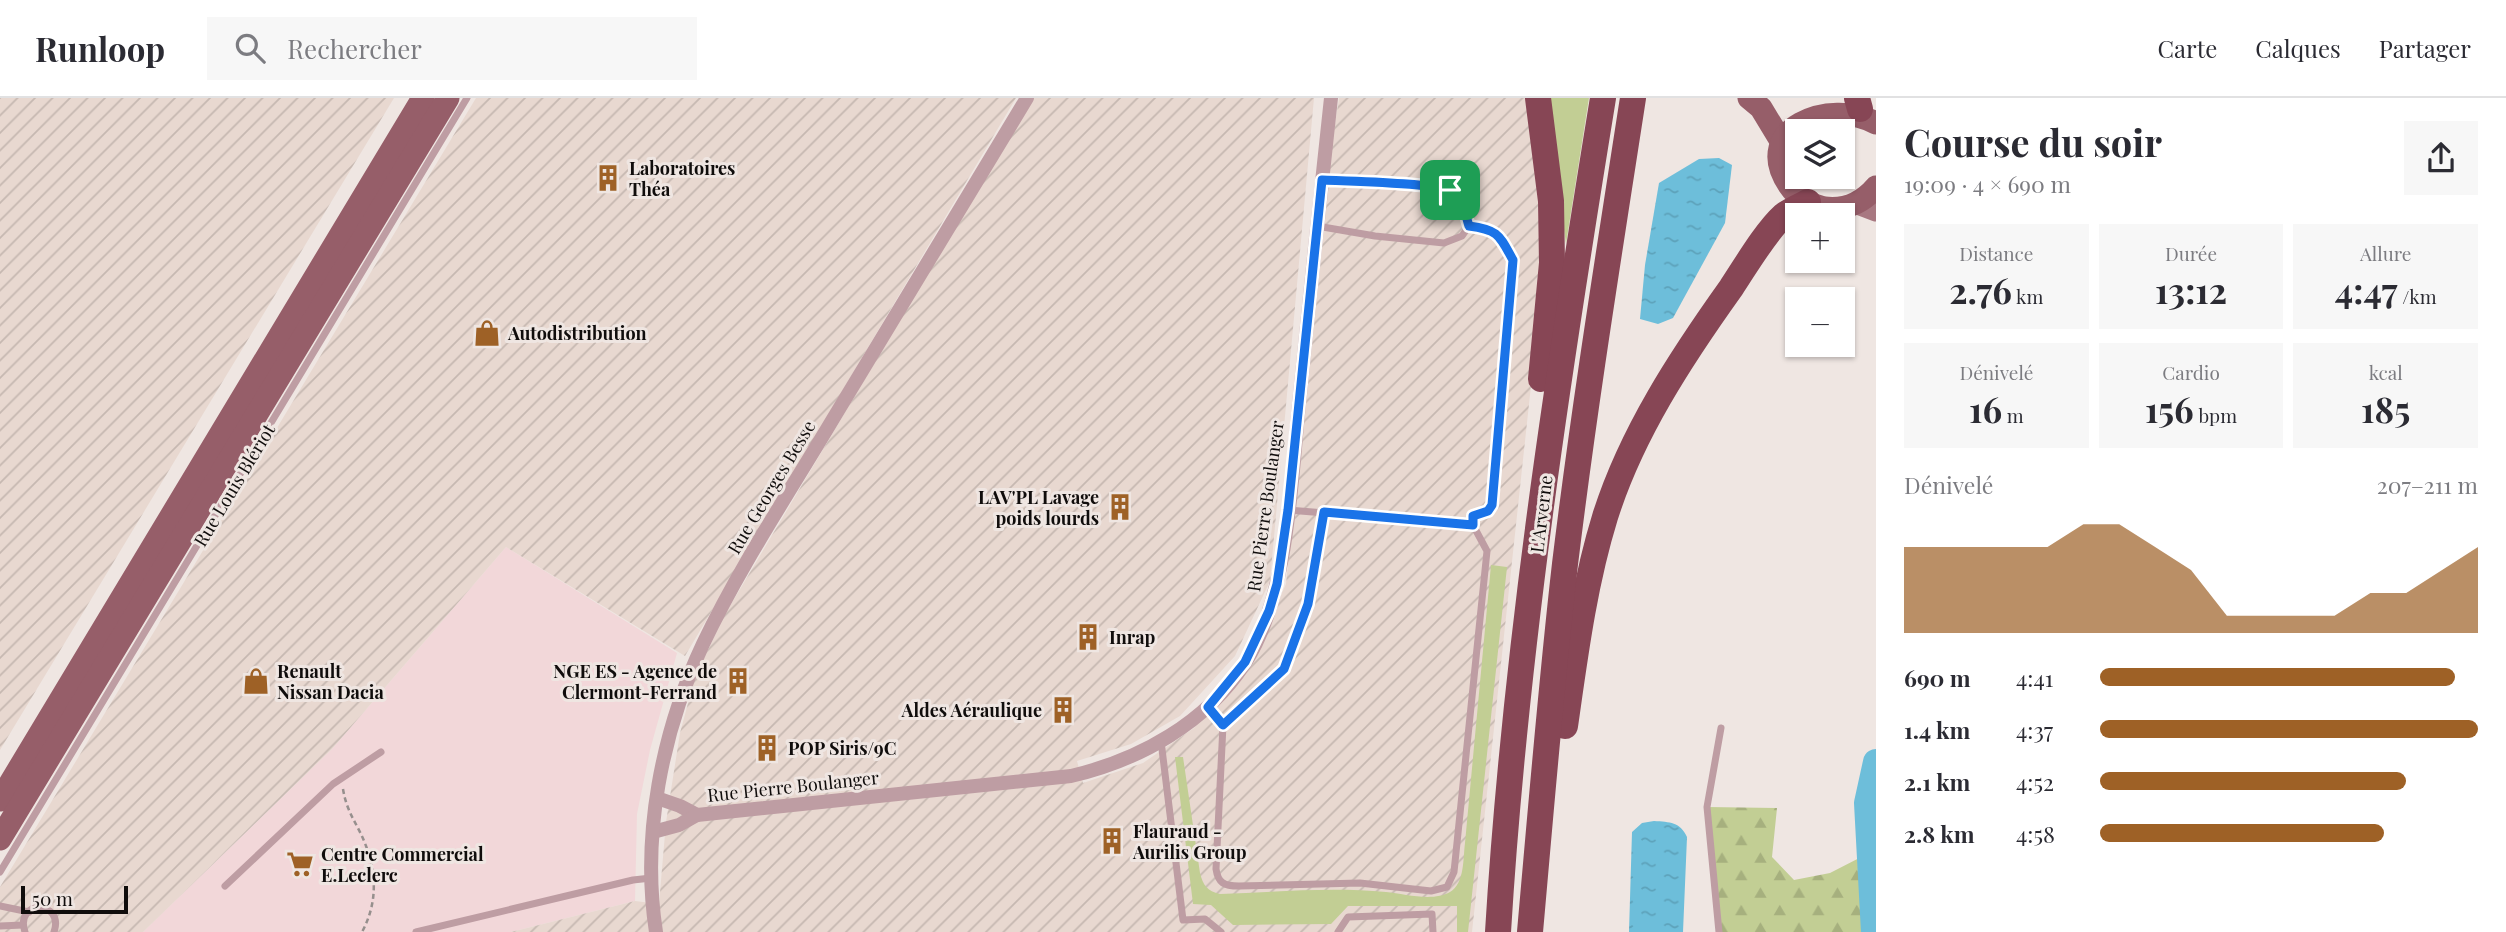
<!DOCTYPE html>
<html lang="fr">
<head>
<meta charset="utf-8">
<style>
  :root { --surface:#fff; --page:#f7f7f7; --text:#2b2b33; --muted:#7c7c81; --line:#e1e1e2; --accent:#9e6126 }
  body { margin:0; font-family:"Playfair Display",serif; background:var(--page); color:var(--text); height:100vh; display:flex; flex-direction:column; font-size:26px; white-space:nowrap }
  * { box-sizing:border-box; margin:0 }
  p { font-size:23px; color:var(--muted) }
  .icon { flex:none; width:38px; height:38px; fill:none; stroke:currentColor; stroke-width:2; stroke-linecap:round; stroke-linejoin:round }
  .map { position:relative; flex:1; overflow:hidden }
  .panel { display:flex; flex-direction:column; background:var(--surface); width:630px }
  .panel>* { flex:none }
  .buttons { position:absolute; left:1785px; top:21px; display:grid; gap:14px }
  .buttons a { display:grid; place-items:center; width:70px; height:70px; border-radius:0px; background:var(--surface); box-shadow:0 2px 5px #0004; font-size:35px }
  .scale { position:absolute; left:21px; bottom:18px; width:107px; box-sizing:border-box; padding-left:7px; border:4px solid #100d0c; border-top:0; font-size:19px; line-height:24px; white-space:nowrap; color:#100d0c; -webkit-text-stroke:5px #efe6e2; paint-order:stroke }
  .pin { position:absolute; display:grid; place-items:center; width:60px; height:60px; color:#fff; margin:-30px; border-radius:14px; box-shadow:0 4px 10px #0006 }
  .round { display:grid; place-items:center; flex:none; width:74px; height:74px; border-radius:0px; background:var(--page) }
  .head { display:flex; align-items:center; justify-content:space-between; height:119px; padding:0 28px }
  h1 { font-size:38px; font-weight:700; line-height:52px }
  .figures { display:grid; grid-template-columns:repeat(3,1fr); gap:10px; height:119px; padding:7px 28px }
  .figures div { display:grid; align-content:center; border-radius:0px; background:var(--page); text-align:center }
  .figures b { font-size:35px; font-weight:700 }
  .figures small { font-size:19px; font-weight:400 }
  .figures p { font-size:19px }
  .chart { height:196px; padding:14px 28px }
  .chart p { display:flex; justify-content:space-between }
  .chart svg { width:100%; height:126px; margin-top:7px; fill:var(--accent); opacity:.7 }
  ul { padding:0 28px; list-style:none; font-size:23px }
  li { display:grid; grid-template-columns:112px 84px 1fr; align-items:center; height:52px }
  li i { height:18px; border-radius:9px; background:var(--accent) }
  header { display:flex; align-items:center; gap:42px; box-sizing:border-box; height:98px; padding:0 35px; background:var(--surface); border-bottom:2px solid var(--line) }
  header strong { font-size:33px }
  nav { display:flex; gap:38px; margin-inline-start:auto; font-size:24px }
  .search { width:490px; height:63px; background:var(--page); display:flex; align-items:center; gap:18px; box-sizing:border-box; padding:0 24px; border-radius:0px; color:var(--muted); font-size:26px }
  main { display:flex; flex:1; min-height:0 }
  .map>svg:first-child { display:block }
</style>
</head>
<body>
<header>
<strong>Runloop</strong>
<div class="search"><svg class="icon" aria-label="search" viewBox="0 0 24 24"><circle cx="10" cy="10" r="6"/><path d="M15 15l6 6"/></svg>Rechercher</div>
<nav><a>Carte</a><a>Calques</a><a>Partager</a></nav>
</header>
<main>
<div class="map">
<svg width="1876" height="834" viewBox="0 0 1876 834">
  <defs>
    <pattern id="industrial-furrows" width="10" height="10" patternUnits="userSpaceOnUse" patternTransform="scale(1.75)"><rect width="10" height="10" fill="#e8d8d0"/><path d="M-1 1l2-2M0 10L10 0M9 11l2-2" fill="none" stroke="#c6b8b1"/></pattern>
    <pattern id="forest-firs" width="22" height="20" patternUnits="userSpaceOnUse" patternTransform="scale(1.75)"><rect width="22" height="20" fill="#c2ce94"/><path d="M5 1l3.5 6h-7zM16 11l3.5 6h-7z" fill="#a6b07e"/></pattern>
    <pattern id="water-ripples" width="26" height="14" patternUnits="userSpaceOnUse" patternTransform="scale(1.75)"><rect width="26" height="14" fill="#6dbeda"/><path d="M2 4q2-2 4 0t4 0M15 11q2-2 4 0t4 0" fill="none" stroke="#5da2ba"/></pattern>
  </defs>
  <rect width="100%" height="100%" fill="#efe6e2"/>
  <polygon fill="#f2d7d9" points="506,449 677,555 650,652 637,716 635,803 511,834 143,834 332,651"/>
  <g fill="url(#industrial-furrows)">
    <polygon points="0,0 394,0 0,652"/>
    <polygon points="476,0 1016,0 685,558 506,449 332,651 143,834 0,834 0,789"/>
    <polygon points="1032,0 1314,0 1270,483 1235,558 1180,618 1131,646 1077,663 1083,685 1143,665 1194,630 1249,567 1286,486 1328,72 1339,0 1531,0 1543,138 1534,260 1472,834 511,834 635,803 659,806 666,724 680,635 695,579 724,518"/>
  </g>
  <g fill="#c2ce94">
    <polygon points="1546,0 1589,0 1566,146"/>
    <path d="M1491,467l16,2 -39,365h-11v-26h-109l-17,18 -98,1 -22,-20 -18,-1 -18,-147h8l17,116c3,12 7,18 20,21 55,-2 111,-7 166,-2 19,2 47,10 64,0 15,-9 13,-34 15,-49z"/>
  </g>
  <polygon fill="url(#forest-firs)" points="1707,709 1777,710 1772,759 1794,782 1830,775 1869,755 1874,834 1719,834"/>
  <g fill="url(#water-ripples)">
    <polygon points="1719,60 1732,67 1725,125 1673,220 1658,226 1640,221 1645,167 1659,85 1699,61"/>
    <path d="M1654,723c16,1 26,1 33,16l-4,95h-54l3,-100 10,-9z"/>
  </g>
  <g fill="none" stroke-linecap="round" stroke-linejoin="round">
    <polyline stroke="#6dbeda" stroke-width="26" points="1874,834 1867,705 1876,664"/>
    <path stroke="#968f8d" stroke-width="2.5" stroke-dasharray="5 3.5" stroke-linecap="butt" d="M343,691c4,25 15,35 23,57 11,30 11,58 -4,86"/>
    <g stroke="#be9da3" stroke-width="7">
      <path d="M1317,128l58,10 69,7 18,-7 7,-10c-4,-12 -5,-26 -16,-34 -12,-9 -110,-12 -131,-12"/>
      <polyline points="1288,412 1473,427"/>
      <path d="M1208,609l15,18 -7,144c2,14 8,17 23,17l121,-3 71,8 16,-4 7,-15 33,-321 -14,-26v-9l14,-5 5,-6 21,-245c-14,-25 -14,-30 -44,-34"/>
      <polyline points="1223,627 1284,571 1308,506 1324,414"/>
      <polyline points="1161,643 1183,822 1205,821 1221,834"/>
      <polyline points="0,774 467,0"/>
      <polyline points="225,788 333,686 381,654"/>
      <polyline points="0,808 29,814"/>
      <polyline points="0,828 23,827"/>
      <path d="M25,834c-11,-33 40,-32 29,0"/>
      <polyline points="416,834 633,782 651,780"/>
      <polyline points="1338,834 1348,819 1432,816 1433,834"/>
      <polyline points="1719,834 1707,709 1721,630"/>
    </g>
    <g stroke="#be9da3" stroke-width="14">
      <polyline points="657,700 680,708 697,717"/>
      <path d="M653,734l26,-7 18,-10 374,-39c69,-16 135,-53 174,-113 45,-69 46,-188 55,-269 10,-99 20,-197 31,-296"/>
      <path d="M656,834c-15,-96 6,-201 47,-288 37,-78 86,-151 130,-225 64,-107 130,-214 194,-321"/>
    </g>
    <polyline stroke="#a87881" stroke-width="19" points="1855,106 1876,114"/>
    <g stroke="#965e69" stroke-width="23">
      <polyline points="1749,0 1761,10 1781,43"/>
      <path d="M1876,25c-47,-25 -125,6 -87,62 8,12 21,20 35,23 21,3 39,-6 52,-21"/>
      <polyline points="0,702 423,0"/>
      <polyline points="0,741 448,0"/>
    </g>
    <g stroke="#874655" stroke-width="26">
      <polyline points="1538,0 1551,103 1552,165 1541,281"/>
      <polyline points="1857,0 1860,11"/>
      <path d="M1565,628c10,-70 19,-141 40,-209 26,-83 76,-159 126,-229 14,-21 35,-57 53,-73 7,-5 16,-9 24,-13"/>
      <path d="M1498,834c17,-280 60,-558 105,-834"/>
      <path d="M1530,834c11,-123 21,-246 35,-368 19,-156 44,-311 68,-466"/>
    </g>
  </g>
  <g fill="none" stroke-linecap="round" stroke-linejoin="round">
    <defs>
      <path id="route" d="M1322,82c21,1 119,3 131,12 11,8 12,22 16,34 30,4 30,9 44,34l-21,245 -4,6 -15,5v9l-149,-13 -16,92 -24,65 -61,56 -15,-18 37,-45 24,-51 8,-27 11,-74z"/>
    </defs>
    <use href="#route" stroke="#fff" stroke-width="14"/>
    <use href="#route" stroke="#1a73e8" stroke-width="9"/>
  </g>
  <defs>
    <symbol id="building-bare" viewBox="-9 -9 18 18"><path d="M-4-6H4V6H1V3H-1V6H-4ZM-2.5-4.3h1.7v1.8h-1.7ZM.8-4.3h1.7v1.8H.8ZM-2.5-1h1.7V.8h-1.7ZM.8-1h1.7V.8H.8Z" fill="#9e6126" stroke="#efe6e2" stroke-width="2.5" paint-order="stroke"/></symbol>
    <symbol id="shop-bare" viewBox="-9 -9 18 18"><path d="M-5-2.5h2.3a2.7 3.5 0 0 1 5.4 0H5L5.5 6h-11ZM-1.5-2.5h3a1.5 2.3 0 0 0-3 0Z" fill="#9e6126" stroke="#efe6e2" stroke-width="2.5" paint-order="stroke"/></symbol>
    <symbol id="supermarket-bare" viewBox="-9 -9 18 18"><path d="M-6-5.5h2.5l.6 2H6L4.5 2H-2.5L-4.4-4H-6ZM-1.5 3.2a1.3 1.3 0 1 0 .1 0ZM3 3.2a1.3 1.3 0 1 0 .1 0Z" fill="#9e6126" stroke="#efe6e2" stroke-width="2.5" paint-order="stroke"/></symbol>
  </defs>
  <g fill-rule="evenodd">
    <use href="#building-bare" x="589" y="61" width="38" height="38"/>
    <use href="#shop-bare" x="468" y="216" width="38" height="38"/>
    <use href="#building-bare" x="1101" y="390" width="38" height="38"/>
    <use href="#building-bare" x="1069" y="520" width="38" height="38"/>
    <use href="#shop-bare" x="237" y="564" width="38" height="38"/>
    <use href="#building-bare" x="719" y="564" width="38" height="38"/>
    <use href="#building-bare" x="1044" y="593" width="38" height="38"/>
    <use href="#building-bare" x="748" y="631" width="38" height="38"/>
    <use href="#building-bare" x="1093" y="724" width="38" height="38"/>
    <use href="#supermarket-bare" x="281" y="747" width="38" height="38"/>
  </g>
  <g text-anchor="middle" dominant-baseline="central" stroke-width="6" stroke-linejoin="round" paint-order="stroke">
    <g font-size="18" font-weight="bold" fill="#100d0c" stroke="#efe6e2" text-anchor="start">
      <text x="629" y="70">Laboratoires<tspan x="629" dy="21">Théa</tspan></text>
      <text x="508" y="235">Autodistribution</text>
      <text x="1099" y="399" text-anchor="end">LAV'PL Lavage<tspan x="1099" dy="21">poids lourds</tspan></text>
      <text x="1109" y="539">Inrap</text>
      <text x="277" y="573">Renault<tspan x="277" dy="21">Nissan Dacia</tspan></text>
      <text x="717" y="573" text-anchor="end">NGE ES - Agence de<tspan x="717" dy="21">Clermont-Ferrand</tspan></text>
      <text x="1042" y="612" text-anchor="end">Aldes Aéraulique</text>
      <text x="788" y="650">POP Siris/9C</text>
      <text x="1133" y="733">Flauraud -<tspan x="1133" dy="21">Aurilis Group</tspan></text>
      <text x="321" y="756">Centre Commercial<tspan x="321" dy="21">E.Leclerc</tspan></text>
    </g>
    <g font-size="18" fill="#100d0c" stroke="#efe6e2">
      <text transform="translate(234 387) rotate(-59)">Rue Louis Blériot</text>
      <text transform="translate(771 389) rotate(-59)">Rue Georges Besse</text>
      <text transform="translate(1265 408) rotate(-82)">Rue Pierre Boulanger</text>
      <text transform="translate(1541 416) rotate(-83)">L'Arverne</text>
      <text transform="translate(793 688) rotate(-6)">Rue Pierre Boulanger</text>
    </g>
  </g>
</svg>
<div class="buttons">
<a><svg class="icon" aria-label="layers" viewBox="0 0 24 24"><path d="M12 4l9 5-9 5-9-5zM3 14l9 5 9-5"/></svg></a>
<a>+</a>
<a>−</a>
</div>
<div class="scale">50 m</div>
<div class="pin" style="left:1450px;top:92px;background:#1e9e55"><svg class="icon" aria-label="arrive" viewBox="0 0 24 24"><path d="M6 21V4h12l-3 4 3 4H6"/></svg></div>
</div>
<section class="panel">
<div class="head"><div><h1>Course du soir</h1><p>19:09 · 4 × 690 m</p></div><a class="round"><svg class="icon" aria-label="share" viewBox="0 0 24 24"><path d="M12 15V3M7 8l5-5 5 5M5 13v7h14v-7"/></svg></a></div>
<div class="figures">
<div><p>Distance</p><b>2.76<small> km</small></b></div>
<div><p>Durée</p><b>13:12</b></div>
<div><p>Allure</p><b>4:47<small> /km</small></b></div>
</div>
<div class="figures">
<div><p>Dénivelé</p><b>16<small> m</small></b></div>
<div><p>Cardio</p><b>156<small> bpm</small></b></div>
<div><p>kcal</p><b>185</b></div>
</div>
<div class="chart"><p><span>Dénivelé</span>207–211 m</p>
<svg viewBox="0 0 160 44" preserveAspectRatio="none"><path d="M0 44V14L10 14L20 14L30 14L40 14L50 6L60 6L70 14L80 22L90 38L100 38L110 38L120 38L130 30L140 30L150 22L160 14V44z"/></svg>
</div>
<ul>
<li><b>690 m</b>4:41<i style="width:94%"></i></li>
<li><b>1.4 km</b>4:37<i style="width:100%"></i></li>
<li><b>2.1 km</b>4:52<i style="width:81%"></i></li>
<li><b>2.8 km</b>4:58<i style="width:75%"></i></li>
</ul>
</section>
</main>
</body>
</html>
